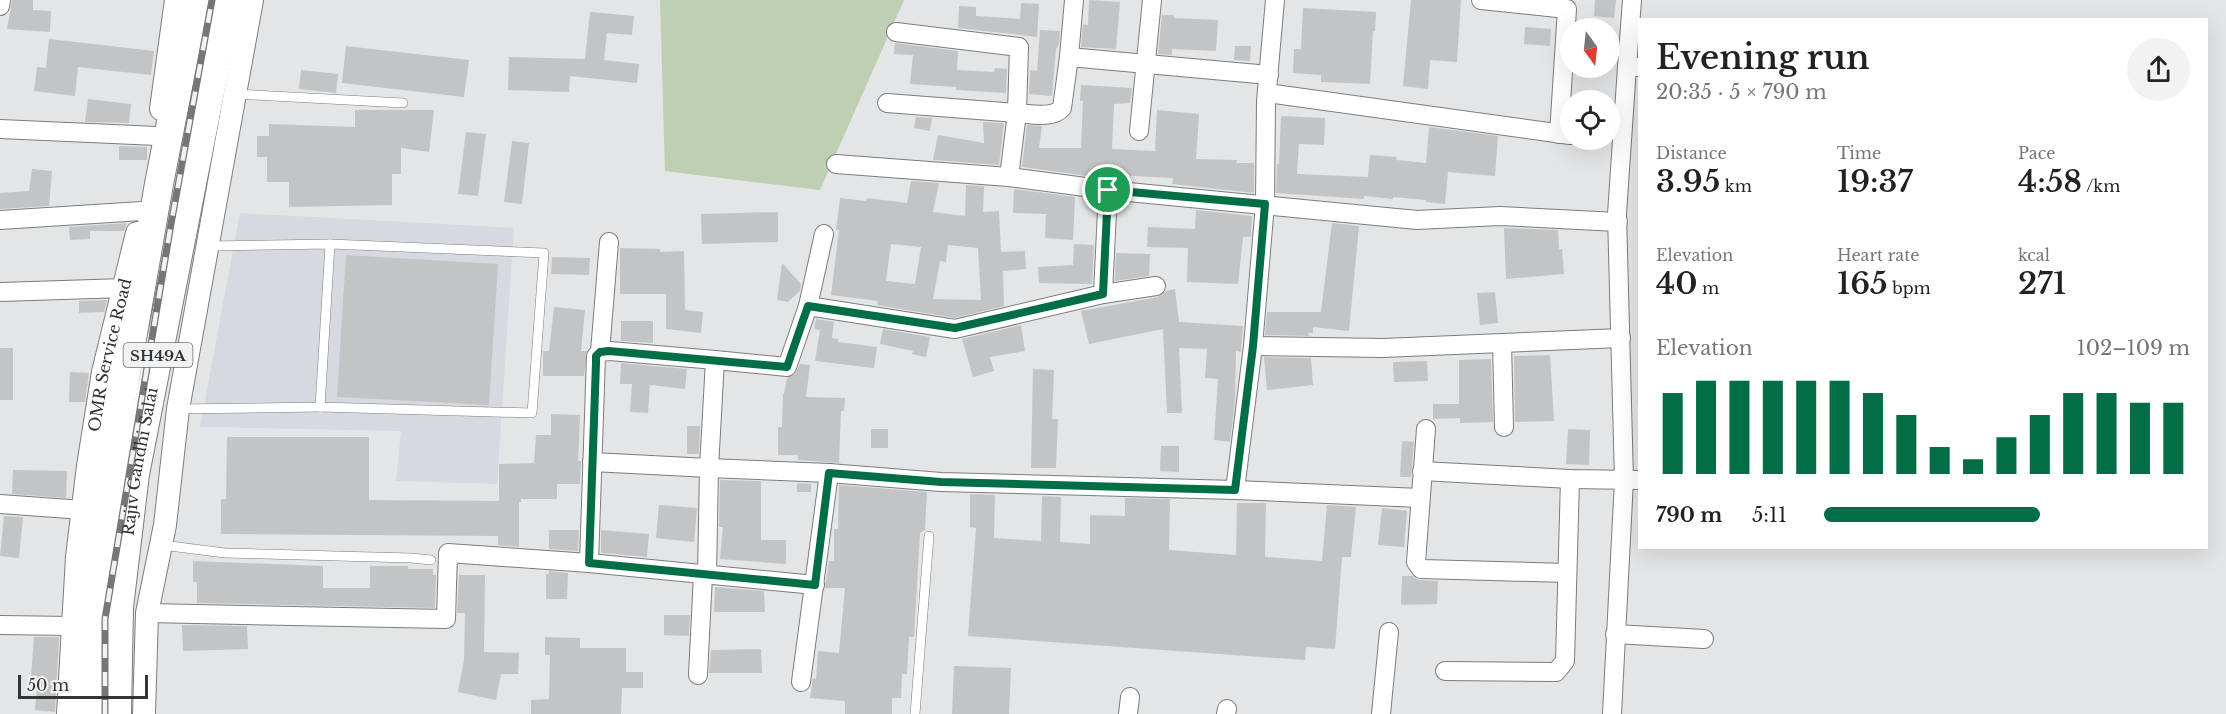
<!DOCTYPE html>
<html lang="en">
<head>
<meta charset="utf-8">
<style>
  :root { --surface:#fff; --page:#f2f2f2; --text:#222; --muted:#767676; --accent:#026e46 }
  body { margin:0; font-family:"Libre Baskerville",serif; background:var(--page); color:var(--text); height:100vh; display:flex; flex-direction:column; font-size:22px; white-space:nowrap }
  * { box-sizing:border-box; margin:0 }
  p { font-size:20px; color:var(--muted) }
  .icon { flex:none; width:33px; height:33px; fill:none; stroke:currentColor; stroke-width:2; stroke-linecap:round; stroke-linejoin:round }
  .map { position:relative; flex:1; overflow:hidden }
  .panel { position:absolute; left:1638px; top:18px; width:570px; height:531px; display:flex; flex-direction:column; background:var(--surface); border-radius:0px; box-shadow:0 6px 24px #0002 }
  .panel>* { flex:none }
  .needle { width:39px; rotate:165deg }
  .tools { position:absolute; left:1560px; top:18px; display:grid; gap:12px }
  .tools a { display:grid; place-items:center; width:60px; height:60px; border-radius:50%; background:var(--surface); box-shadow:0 6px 24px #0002; font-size:30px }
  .scale { position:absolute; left:18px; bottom:15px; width:130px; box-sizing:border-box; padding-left:6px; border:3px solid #343434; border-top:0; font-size:16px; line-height:21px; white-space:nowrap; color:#343434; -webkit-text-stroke:4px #f1f2f3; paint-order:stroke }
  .pin { position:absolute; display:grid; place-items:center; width:51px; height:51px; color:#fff; margin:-26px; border:3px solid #fff; border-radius:50%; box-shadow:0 2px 6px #0007 }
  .round { display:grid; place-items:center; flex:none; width:63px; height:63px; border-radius:32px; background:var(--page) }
  .overview { display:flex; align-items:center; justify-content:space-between; height:102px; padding:0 18px }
  h1 { font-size:33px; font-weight:600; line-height:45px }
  .stats { display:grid; grid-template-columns:repeat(3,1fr); gap:9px; height:102px; padding:6px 18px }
  .stats div { display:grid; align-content:center }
  .stats b { font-size:30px; font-weight:600 }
  .stats small { font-size:16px; font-weight:400 }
  .stats p { font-size:16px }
  .chart { height:168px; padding:12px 18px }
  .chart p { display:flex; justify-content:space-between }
  .chart svg { width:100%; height:108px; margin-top:6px; stroke:var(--accent); stroke-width:6 }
  ul { padding:0 18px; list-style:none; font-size:20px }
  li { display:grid; grid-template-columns:96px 72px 1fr; align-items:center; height:45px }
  li i { height:15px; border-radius:8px; background:var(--accent) }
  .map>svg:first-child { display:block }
</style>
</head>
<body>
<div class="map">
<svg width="2226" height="714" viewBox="0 0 2226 714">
  <rect width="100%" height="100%" fill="#e4e5e6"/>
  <polygon fill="#d7d9e0" points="240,213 514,228 497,484 396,481 401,431 200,427"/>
  <polygon fill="#becfb4" points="660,0 904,0 820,190 665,171"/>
  <g fill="#c3c4c5" fill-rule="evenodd">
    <polygon points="12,0 33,0 33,10 51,11 50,32 7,29"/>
    <polygon points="1089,0 1120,2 1116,49 1081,47 1083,24 1088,25"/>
    <polygon points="1411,0 1461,0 1457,62 1430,60 1428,89 1403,86"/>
    <polygon points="1595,0 1616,0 1614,18 1594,16"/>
    <polygon points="1021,3 1039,4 1037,37 958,28 959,6 976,7 976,16 1020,19"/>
    <polygon points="1303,8 1376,12 1375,31 1373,31 1370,84 1321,82 1321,75 1293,73 1294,49 1301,49"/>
    <polygon points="590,12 634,16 632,35 607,33 604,60 639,64 637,83 570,76 569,92 508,90 509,57 585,59"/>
    <polygon points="1162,15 1174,15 1174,18 1218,20 1216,51 1172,49 1172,55 1158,54"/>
    <polygon points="1525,27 1551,29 1550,46 1524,44"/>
    <polygon points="1040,30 1060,31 1059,45 1056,49 1052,96 1029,94 1030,70 1037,71"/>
    <polygon points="49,39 154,51 151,75 78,67 75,96 34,91 37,67 46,68"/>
    <polygon points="895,43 958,51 957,70 994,72 995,68 1007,69 1006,93 956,90 956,87 910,84 913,55 894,54"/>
    <polygon points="346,46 469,60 464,97 342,83"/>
    <polygon points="1235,46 1251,46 1250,61 1234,60"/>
    <polygon points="301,70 338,74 336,93 299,89"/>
    <polygon points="1081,85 1132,88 1130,103 1114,104 1112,149 1155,151 1157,110 1199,114 1196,159 1237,160 1236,163 1254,163 1254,193 1172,184 1173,178 1095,174 1095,177 1022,167 1027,125 1042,126 1039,148 1081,148 1083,101 1080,101"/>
    <polygon points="88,99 131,104 129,123 85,122"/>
    <polygon points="355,110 434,110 429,152 401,148 401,174 392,174 392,205 289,207 289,182 267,182 267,157 257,157 257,136 269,136 269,124 355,127"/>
    <polygon points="1281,116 1325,118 1324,145 1299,144 1297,174 1368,177 1370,155 1397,157 1396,160 1426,163 1429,127 1498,136 1495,176 1448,172 1445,204 1426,202 1426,200 1393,197 1393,199 1364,196 1364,199 1276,193 1277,164 1279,164"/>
    <polygon points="916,117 932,118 930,131 914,128"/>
    <polygon points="983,122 1004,123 999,165 933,160 938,135 984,143"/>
    <polygon points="466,132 486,134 478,196 458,194"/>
    <polygon points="512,141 529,143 522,204 504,202"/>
    <polygon points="119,146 147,147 147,160 119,160"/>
    <polygon points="32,169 52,171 49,206 0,209 0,193 29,191"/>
    <path d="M911,181l28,2 -6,29 32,4 1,-31 18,1 -1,26 16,-1 2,41 24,-1 1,18 -23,2 1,35 -49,12 -78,-13 1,-4 -47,-6 8,-65h-3l4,-32 26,3 1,-3 40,5zM891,244l30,3 -6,37 -29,-3zM948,245l30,3 3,52 -48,-1 7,-38 6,1z"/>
    <polygon points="1014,189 1075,197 1073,240 1045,238 1046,214 1013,213"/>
    <polygon points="1196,210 1252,216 1251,237 1243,237 1238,284 1187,282 1188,248 1147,247 1148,227 1195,229"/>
    <polygon points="778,212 778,242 702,244 701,214"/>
    <polygon points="127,223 124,231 90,231 90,239 70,240 69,227"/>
    <polygon points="1332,223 1359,226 1349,331 1313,327 1313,333 1308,333 1309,336 1265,335 1267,312 1321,312"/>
    <polygon points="1504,228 1558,230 1559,249 1562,249 1564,274 1506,279"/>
    <polygon points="1074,244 1094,245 1092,284 1039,283 1038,267 1073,265"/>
    <polygon points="620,248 660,249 660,252 684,251 685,310 703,312 701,333 666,329 666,294 620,294"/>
    <polygon points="1116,253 1150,254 1149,276 1115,281"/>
    <polygon points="346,255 498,264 489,405 337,397"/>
    <polygon points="552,257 590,258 589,275 551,274"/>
    <polygon points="782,263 801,284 800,291 788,302 777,300"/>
    <polygon points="1175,289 1179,322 1243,326 1241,352 1236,351 1235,402 1230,442 1214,440 1218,379 1205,378 1207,349 1179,348 1182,413 1167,413 1163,329 1089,344 1081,311 1158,297 1166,291"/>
    <polygon points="1495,292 1498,323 1480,325 1477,293"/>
    <polygon points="107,300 104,312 79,313 79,301"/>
    <polygon points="554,307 585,310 581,351 587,351 584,376 543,376 543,351 549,351"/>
    <polygon points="816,319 834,322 832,338 838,339 838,342 877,347 874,368 815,361 820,330 814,329"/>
    <polygon points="621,321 653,321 653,343 621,341"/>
    <polygon points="1021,325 1025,351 990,357 994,371 973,377 962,339"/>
    <polygon points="883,329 930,337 926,357 912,354 913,351 880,344"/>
    <rect x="0" y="348" width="13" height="52"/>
    <polygon points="1550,355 1554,421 1515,422 1514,356"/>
    <polygon points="1264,357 1311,358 1313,385 1267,390"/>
    <polygon points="1491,359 1493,422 1460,423 1460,418 1433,419 1433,404 1459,404 1459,360"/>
    <polygon points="1427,361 1428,381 1394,382 1393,362"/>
    <polygon points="621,363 687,369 685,389 650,385 648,413 630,412 632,384 620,384"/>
    <polygon points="800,364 810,365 806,397 845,398 844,411 841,411 839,463 798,460 798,455 778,455 778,427 782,427 783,394 784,394 787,378 795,374"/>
    <polygon points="1033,369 1054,370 1052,419 1058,419 1056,468 1031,468"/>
    <polygon points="70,372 89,373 85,402 69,402"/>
    <polygon points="551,414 580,415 578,461 581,461 581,463 580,484 557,484 557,499 521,499 521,502 519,502 519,547 498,545 498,536 221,534 221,499 226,499 227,437 369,437 369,500 499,501 499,464 534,463 536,435 551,435"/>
    <polygon points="687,426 700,426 699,454 687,454"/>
    <rect x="871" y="429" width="17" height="19"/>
    <polygon points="1568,429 1590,430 1589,465 1566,464"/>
    <polygon points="1402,441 1414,442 1411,477 1400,477"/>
    <polygon points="1161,446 1179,446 1179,472 1160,471"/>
    <polygon points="13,470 67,471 66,498 12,494"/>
    <polygon points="720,480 761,481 761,540 786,540 786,564 720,559 723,527 719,527"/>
    <polygon points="797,483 811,484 811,492 797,492"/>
    <polygon points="839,485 927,492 925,530 920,533 914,637 909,637 907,674 902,674 901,698 892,698 892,714 845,714 845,701 810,698 813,678 816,679 818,651 839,653 845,588 825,588 829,561 834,561 834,529 838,529"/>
    <polygon points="970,494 995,495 994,538 1041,541 1042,496 1061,497 1060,542 1090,544 1090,515 1125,516 1125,498 1170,499 1169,550 1236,555 1237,503 1266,503 1265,557 1322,561 1327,505 1356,507 1351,557 1342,557 1335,649 1306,647 1305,660 968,636 976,528 970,527"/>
    <polygon points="659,505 697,508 694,542 656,538"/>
    <polygon points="1382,508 1407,511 1404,547 1378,545"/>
    <polygon points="4,516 23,517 19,558 0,556"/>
    <polygon points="549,530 579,530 578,551 549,549"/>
    <polygon points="601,530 649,534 647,557 603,553 601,552"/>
    <polygon points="193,561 323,566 323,588 370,588 370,566 408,566 408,569 433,569 433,575 436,575 435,608 197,603 197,582 193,582"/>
    <polygon points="549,571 568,573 567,599 546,599 546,574 549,574"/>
    <polygon points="459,575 485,575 484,652 519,653 518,674 501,674 496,700 458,692 464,660 465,613 457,613"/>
    <polygon points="1402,576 1412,576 1419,580 1438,581 1437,604 1401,605"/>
    <polygon points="715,587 764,591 765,612 714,612"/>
    <polygon points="664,615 690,615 689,636 664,635"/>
    <polygon points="182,625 247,626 248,649 183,651"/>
    <polygon points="34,637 59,637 55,712 35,710 37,689 30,689"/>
    <polygon points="545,637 580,638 580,648 626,648 626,672 643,672 643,688 622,688 621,714 531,714 531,700 549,699 550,655 545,655"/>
    <polygon points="761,649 762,673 709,673 711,650"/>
    <polygon points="954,666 1011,668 1009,714 952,714"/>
  </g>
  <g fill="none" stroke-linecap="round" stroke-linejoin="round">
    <defs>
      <g id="service">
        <polyline points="235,94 403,103"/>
        <polyline points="320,407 532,413 544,253 330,244"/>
        <polyline points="178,409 320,407 330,244 209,246"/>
        <polyline points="162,545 225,553 411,558 431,560"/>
        <polyline points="915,714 929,536"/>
      </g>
      <g id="minor">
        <polyline points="1481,0 1567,9 1559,134"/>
        <polyline points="0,6 1,0"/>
        <polyline points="1069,57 1074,0"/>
        <polyline points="1627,67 1632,0"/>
        <polyline points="1267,93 1570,135"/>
        <polyline points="887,103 1017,113 1019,47 896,32"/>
        <polyline points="0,129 157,136"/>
        <polyline points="1139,131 1152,0"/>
        <polyline points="836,164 1009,177 1108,190 1417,220 1500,216 1618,222"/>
        <path d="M1009,177l8,-64c13,1 36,6 45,-5l7,-51 200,18"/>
        <polyline points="0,220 142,211"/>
        <polyline points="0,292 125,288"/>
        <polyline points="1103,294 1108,190"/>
        <polyline points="808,306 955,329 1103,294 1156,286"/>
        <polyline points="1502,343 1504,427"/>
        <polyline points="1253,346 1383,348 1621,338"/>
        <polyline points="600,352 609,242"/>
        <polyline points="1426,429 1416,562 1421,569 1567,573"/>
        <polyline points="592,462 709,468 715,360 787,367 808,306 824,234"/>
        <polyline points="1422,471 1570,479 1640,480"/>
        <polyline points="1235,490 1253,346 1265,204 1266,101 1275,0"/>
        <polyline points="0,504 83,510"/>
        <polyline points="589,563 596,356 600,352 610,351 715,360"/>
        <polyline points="707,576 709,468 829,473 941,482 1235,490 1420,498"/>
        <polyline points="147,613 446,619 448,553 589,563 815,585"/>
        <polyline points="0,625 72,626"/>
        <polyline points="1615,634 1704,639"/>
        <polyline points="1445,671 1556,672 1565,661 1570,479"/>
        <polyline points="698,675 703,575"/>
        <polyline points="801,682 829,473"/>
        <polyline points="1128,714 1130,697"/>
        <polyline points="1226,714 1227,709"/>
        <polyline points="1381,714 1389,632"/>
        <polyline points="1612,714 1624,480 1617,214 1627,67 1640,67"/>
      </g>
      <g id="tertiary">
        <polyline points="161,109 176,0"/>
        <path id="s1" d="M68,714l9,-157 11,-91 15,-94 34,-139"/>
        <polyline points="144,714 147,613 165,525 178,409 252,0"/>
      </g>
      <g id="primary">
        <polyline points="88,714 88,630 117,425 159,184 195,0"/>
        <path id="s2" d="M117,714l2,-107 16,-133 93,-474"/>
      </g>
    </defs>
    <use href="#service" stroke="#7b7c7d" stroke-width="10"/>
    <use href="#minor" stroke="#7b7c7d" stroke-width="20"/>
    <use href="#tertiary" stroke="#7b7c7d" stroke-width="24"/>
    <use href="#primary" stroke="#7b7c7d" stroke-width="30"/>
    <use href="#service" stroke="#fff" stroke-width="9"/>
    <use href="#minor" stroke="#fff" stroke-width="18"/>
    <use href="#tertiary" stroke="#fff" stroke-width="22"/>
    <use href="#primary" stroke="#fff" stroke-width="28"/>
    <defs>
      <polyline id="rail" points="105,714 105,619 171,224 212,0"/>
    </defs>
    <use href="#rail" stroke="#767677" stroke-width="7"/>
    <use href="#rail" stroke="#f1f2f3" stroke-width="4.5" stroke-dasharray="14" stroke-linecap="butt"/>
  </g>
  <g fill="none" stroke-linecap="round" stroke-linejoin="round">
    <defs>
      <polygon id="route" points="1108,190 1265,204 1253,346 1235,490 941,482 829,473 815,585 589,563 596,363 596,356 600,352 609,351 787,367 808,306 955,328 1103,294"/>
    </defs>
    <use href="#route" stroke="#fff" stroke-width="12"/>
    <use href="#route" stroke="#026e46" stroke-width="8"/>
  </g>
  <g text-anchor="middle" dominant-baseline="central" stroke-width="6" stroke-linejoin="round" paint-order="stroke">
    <rect fill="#f1f2f3" stroke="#6d6d6d" stroke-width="1.5" x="123.5" y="343" width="69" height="24" rx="4.5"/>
    <g font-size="15" font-weight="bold" fill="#343434">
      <text x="158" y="355">SH49A</text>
    </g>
    <g font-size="16" fill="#343434" stroke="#f1f2f3">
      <text stroke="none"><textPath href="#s1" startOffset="362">OMR Service Road</textPath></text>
      <text stroke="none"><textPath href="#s2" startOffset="254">Rajiv Gandhi Salai</textPath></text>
    </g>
  </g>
</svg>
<div class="tools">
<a><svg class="needle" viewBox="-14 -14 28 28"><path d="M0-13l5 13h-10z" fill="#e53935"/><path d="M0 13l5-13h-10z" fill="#767676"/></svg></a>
<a><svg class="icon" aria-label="locate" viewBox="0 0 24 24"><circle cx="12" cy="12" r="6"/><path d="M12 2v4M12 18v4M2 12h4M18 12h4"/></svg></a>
</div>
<div class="scale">50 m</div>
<div class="pin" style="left:1108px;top:190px;background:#1e9e55"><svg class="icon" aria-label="arrive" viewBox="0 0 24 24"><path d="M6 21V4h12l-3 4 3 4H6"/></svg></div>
<section class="panel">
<div class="overview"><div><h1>Evening run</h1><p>20:35 · 5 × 790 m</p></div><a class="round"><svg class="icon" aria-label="share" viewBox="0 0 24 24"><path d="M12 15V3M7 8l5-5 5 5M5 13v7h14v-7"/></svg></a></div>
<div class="stats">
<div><p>Distance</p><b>3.95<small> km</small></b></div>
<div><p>Time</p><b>19:37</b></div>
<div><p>Pace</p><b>4:58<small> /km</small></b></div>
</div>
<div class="stats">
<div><p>Elevation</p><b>40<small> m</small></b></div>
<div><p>Heart rate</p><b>165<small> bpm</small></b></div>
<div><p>kcal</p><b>271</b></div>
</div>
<div class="chart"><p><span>Elevation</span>102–109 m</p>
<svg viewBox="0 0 160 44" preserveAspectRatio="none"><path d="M5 44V11M15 44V6M25 44V6M35 44V6M45 44V6M55 44V6M65 44V11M75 44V20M85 44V33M95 44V38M105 44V29M115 44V20M125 44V11M135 44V11M145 44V15M155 44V15"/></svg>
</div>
<ul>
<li><b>790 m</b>5:11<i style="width:59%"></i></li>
</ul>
</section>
</div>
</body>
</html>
